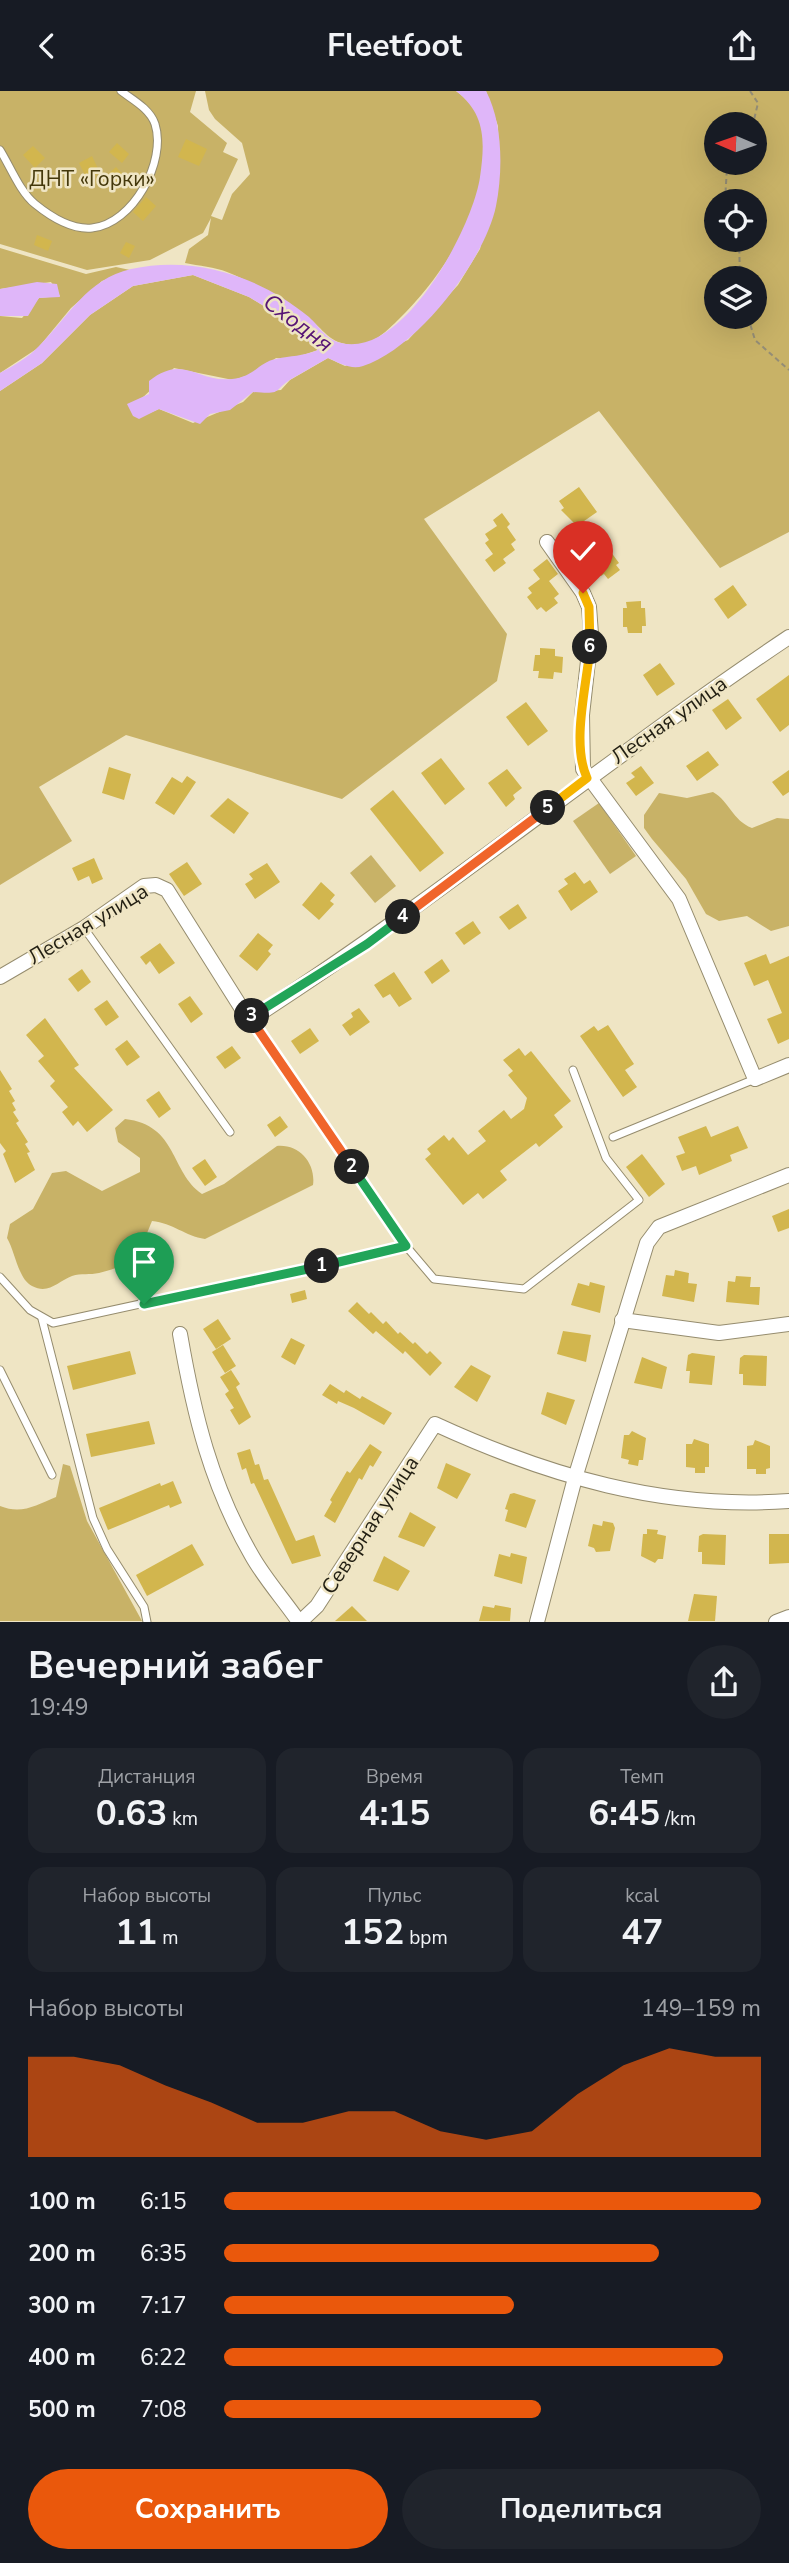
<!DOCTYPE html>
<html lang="ru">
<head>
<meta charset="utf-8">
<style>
  :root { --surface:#171b24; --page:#20242c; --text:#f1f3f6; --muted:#9ea1a6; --accent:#ea580c }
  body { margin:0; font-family:"Nunito Sans",sans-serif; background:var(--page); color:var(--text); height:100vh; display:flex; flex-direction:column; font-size:26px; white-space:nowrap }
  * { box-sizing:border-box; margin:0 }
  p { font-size:23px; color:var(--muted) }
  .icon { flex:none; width:38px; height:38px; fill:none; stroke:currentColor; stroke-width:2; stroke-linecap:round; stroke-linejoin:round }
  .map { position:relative; height:1531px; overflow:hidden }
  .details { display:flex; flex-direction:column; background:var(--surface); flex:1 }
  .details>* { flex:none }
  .needle { width:46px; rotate:272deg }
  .fabs { position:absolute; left:704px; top:21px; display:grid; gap:14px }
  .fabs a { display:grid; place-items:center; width:63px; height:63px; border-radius:50%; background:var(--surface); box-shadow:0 7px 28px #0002; font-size:35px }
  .pin { position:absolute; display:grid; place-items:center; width:60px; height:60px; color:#fff; margin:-72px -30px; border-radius:50% 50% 50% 0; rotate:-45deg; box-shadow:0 0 7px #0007 }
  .pin .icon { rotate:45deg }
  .km { position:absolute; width:35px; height:35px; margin:-18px; border-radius:50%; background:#222; color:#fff; font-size:19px; line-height:35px; text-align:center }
  .round { display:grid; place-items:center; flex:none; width:74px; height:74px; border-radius:37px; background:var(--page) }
  .overview { display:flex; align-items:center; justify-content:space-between; height:119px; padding:0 28px }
  h1 { font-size:38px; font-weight:700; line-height:52px }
  .figures { display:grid; grid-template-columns:repeat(3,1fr); gap:10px; height:119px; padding:7px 28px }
  .figures div { display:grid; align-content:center; border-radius:18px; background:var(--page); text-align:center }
  .figures b { font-size:35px; font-weight:700 }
  .figures small { font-size:19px; font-weight:400 }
  .figures p { font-size:19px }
  .chart { height:196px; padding:14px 28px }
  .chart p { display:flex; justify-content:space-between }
  .chart svg { width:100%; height:126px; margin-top:7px; fill:var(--accent); opacity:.7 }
  .button { display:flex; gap:14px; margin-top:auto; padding:14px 28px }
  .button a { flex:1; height:80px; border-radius:42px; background:var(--accent); color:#fff; font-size:28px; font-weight:700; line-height:80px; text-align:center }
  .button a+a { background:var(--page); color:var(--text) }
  ul { padding:0 28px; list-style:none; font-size:23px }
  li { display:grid; grid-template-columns:112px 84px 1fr; align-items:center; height:52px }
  li i { height:18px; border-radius:9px; background:var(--accent) }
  header { display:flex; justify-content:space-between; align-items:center; height:91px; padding:0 28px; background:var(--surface); font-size:32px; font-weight:700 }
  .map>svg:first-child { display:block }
</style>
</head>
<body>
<header><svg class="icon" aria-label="back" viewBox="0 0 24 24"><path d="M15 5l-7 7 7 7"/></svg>Fleetfoot<svg class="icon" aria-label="share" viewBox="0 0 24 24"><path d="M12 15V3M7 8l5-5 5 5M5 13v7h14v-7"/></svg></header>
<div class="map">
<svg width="789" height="1531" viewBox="0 0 789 1531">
  <rect width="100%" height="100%" fill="#efe5c4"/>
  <g fill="#c8b267" fill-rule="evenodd">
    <path d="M0,0h196l-6,21 37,31 -4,9 15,7 -27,57 11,4 10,-26 18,-20 -8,-31 -27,-24 -6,-9 -4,-19h251c12,9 25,23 27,39 9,70 -36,142 -84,189 -11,11 -27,27 -44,26 -28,-1 -30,-16 -49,-29 -21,-14 -55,-35 -79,-44 -12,-5 -28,-6 -42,-9l4,-14 19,-14 3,-17 -8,15 -53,27 -63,10 -87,-26z"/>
    <path d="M486,0h303v441l-69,36 -121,-157 -175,108 83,115 -10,47 -155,118 -216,-64 -87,52 33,54 -72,44v-494l42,-28 48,-48 43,-29 60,-11 56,22 36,22 33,31 -27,9 -15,-1 -23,16 -20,6 -59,-12 -35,33 6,14 14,-6 34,14 50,-21 10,-10 28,-2 9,-10 38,-22 17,8 63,-26 50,-55 22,-36 19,-82 -1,-41zM716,33h38v39h-38zM716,110h38v39h-38zM716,187h38v39h-38z"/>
    <polygon points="0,157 86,183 116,176 130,179 102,190 71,217 38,257 0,282 0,225 22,227 39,207 60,205 51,191 0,198"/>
    <path d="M713,701c17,10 19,28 39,36l25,-10 12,1v107l-18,5 -24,-15 -28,5 -13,-7 -20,-35 -34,-40 -8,-11v-13l15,-22 28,5z"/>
    <polygon points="599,712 636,765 610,783 573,730"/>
    <polygon points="371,764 396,795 375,812 350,782"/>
    <path d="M125,1028c53,6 45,53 77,75l22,-10 53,-38c23,-2 39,18 36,39l-108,54c-20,-3 -32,-16 -53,-18l-16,39c-12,5 -24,10 -37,13 -9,2 -18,0 -27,3 -14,5 -23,19 -40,10 -14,-7 -17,-35 -25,-48l3,-14 23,-15 19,-36 14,-2 36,20 38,-19v-14l-22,-16 -3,-14z"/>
    <path d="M63,1373l7,2 17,55 55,100h-142v-115c22,9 36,-1 56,-9z"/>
  </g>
  <g fill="#dfb6f9">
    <path d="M456,0h30c17,32 17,80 10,115 -11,54 -79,143 -133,160 -12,4 -24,-3 -35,-8 -12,7 -23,13 -35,20 -21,12 -8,17 -40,14l-23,18 -20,4 -10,10 -41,-15 -20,10 -6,-3 -6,-12 22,-10v-13c35,-28 49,2 83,-2 22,-2 27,-17 44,-20 16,-4 25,-2 42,-9l-33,-31 -36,-22 -56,-22 -60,11 -43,29 -48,48 -42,28v-18c13,-7 29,-16 39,-27 29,-29 48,-67 92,-77 63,-14 128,7 178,48 11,10 16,22 32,26 62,16 132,-116 139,-166 5,-35 6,-63 -24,-86z"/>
    <polygon points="37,191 57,193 60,206 39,207 28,225 0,225 0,198"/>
  </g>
  <g fill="#d2b64e">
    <polygon points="186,48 207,58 199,75 178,66"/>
    <polygon points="117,52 129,63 122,72 109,61"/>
    <polygon points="33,55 45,67 35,77 23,64"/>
    <polygon points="92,65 100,82 87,88 79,72"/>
    <polygon points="116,76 125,86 112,97 104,87"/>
    <polygon points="146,106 156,115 143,130 133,121"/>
    <polygon points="37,144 52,150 48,160 34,154"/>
    <polygon points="126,151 135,155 129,167 120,162"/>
    <polygon points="579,396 597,421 577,435 561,419 564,417 559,410"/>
    <polygon points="502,422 510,433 507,436 516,449 511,453 515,459 503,468 506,472 494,481 485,469 493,463 485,452 489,449 485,443 497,435 493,429"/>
    <polygon points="601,454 605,459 608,457 619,472 616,474 620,479 608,488 604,483 601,485 590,470 593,467 589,462"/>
    <polygon points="547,468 558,483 549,490 559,503 554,507 558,512 546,521 541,516 537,519 527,506 532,502 528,497 540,488 533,479"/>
    <polygon points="733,494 747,514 728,528 714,508"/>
    <polygon points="641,510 641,517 645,517 646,535 642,535 642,542 628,542 627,536 623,536 623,517 627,517 626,511"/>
    <polygon points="540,557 555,558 555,565 563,566 562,582 554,581 553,588 538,587 539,580 533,580 535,564 540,564"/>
    <polygon points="660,572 675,593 657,605 643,584"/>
    <polygon points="789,584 789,634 780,641 756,608"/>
    <polygon points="728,608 742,627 726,639 712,619"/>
    <polygon points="526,611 548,640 528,655 506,626"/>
    <polygon points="708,660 719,674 697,690 686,675"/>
    <polygon points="441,667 465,698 445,714 421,682"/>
    <polygon points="641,675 654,692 636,705 626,692 635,686 631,682"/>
    <polygon points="109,676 131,683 124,709 102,702"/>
    <polygon points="507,678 522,697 513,704 515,708 506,716 488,692"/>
    <polygon points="789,679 789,701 783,705 772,691"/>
    <polygon points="187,685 196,691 174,724 155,712 172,686 182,692"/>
    <polygon points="393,699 444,762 420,781 370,718"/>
    <polygon points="228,707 249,722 234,743 210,725"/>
    <polygon points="94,767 103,788 92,793 89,785 78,790 72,777"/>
    <polygon points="187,771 202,793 184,805 169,783"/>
    <polygon points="267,772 280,791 255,808 245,793 253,788 249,783"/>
    <polygon points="575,781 584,793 590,789 598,801 571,820 558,800 568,793 564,788"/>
    <polygon points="321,791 335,804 330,810 334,813 319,829 302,814"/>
    <polygon points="518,813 527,827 509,839 499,826"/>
    <polygon points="473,830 481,842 464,854 455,842"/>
    <polygon points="258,842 273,854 268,860 271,863 257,880 239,865"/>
    <polygon points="160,852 175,872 159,883 150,870 146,874 140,866"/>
    <polygon points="766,863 770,873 789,865 789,948 778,953 767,928 782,922 768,889 754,895 744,872"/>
    <polygon points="442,868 450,880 432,893 424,881"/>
    <polygon points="82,878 91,891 78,901 68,888"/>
    <polygon points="394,881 412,908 399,916 390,903 383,907 374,894"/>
    <polygon points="190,905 203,923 191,932 178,913"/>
    <polygon points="107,909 119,926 106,935 94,918"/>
    <polygon points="359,917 370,931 350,945 342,934 353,926 351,922"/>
    <polygon points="45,927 79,974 74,977 113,1019 87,1041 78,1030 73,1035 62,1021 68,1016 50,995 55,990 38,970 44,965 26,944"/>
    <polygon points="608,934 634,973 625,979 637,996 623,1006 580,945 594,935 598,940"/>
    <polygon points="310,937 319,950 300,963 291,950"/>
    <polygon points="127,949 140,966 127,975 115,958"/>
    <polygon points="232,955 241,967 225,978 216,966"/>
    <polygon points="519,957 525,965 531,960 571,1010 554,1024 563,1036 539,1056 536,1052 500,1080 507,1089 483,1108 478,1102 463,1114 425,1068 431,1063 427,1058 444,1044 449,1050 453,1046 468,1064 486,1050 478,1040 504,1019 511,1028 524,1018 527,1007 508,984 513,980 503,969"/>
    <polygon points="0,979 12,998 9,1000 15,1010 12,1012 16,1019 13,1021 19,1030 16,1032 28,1051 25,1053 30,1061 27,1062 35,1079 15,1092 3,1063 6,1060 0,1052"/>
    <polygon points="159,1000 171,1018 159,1027 146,1009"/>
    <polygon points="280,1025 288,1036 275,1046 267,1034"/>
    <polygon points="706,1035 711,1046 738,1035 748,1057 730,1064 732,1070 699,1084 696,1075 682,1080 676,1065 685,1062 678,1046"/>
    <polygon points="642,1063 665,1093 649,1106 626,1076"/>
    <polygon points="205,1068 217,1086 205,1095 192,1077"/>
    <polygon points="789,1118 789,1137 778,1141 772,1125"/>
    <polygon points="675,1179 689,1182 688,1192 697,1193 694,1211 662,1205 666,1184 674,1185"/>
    <polygon points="736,1185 751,1186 750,1196 760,1196 759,1214 726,1211 728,1190 735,1191"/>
    <polygon points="590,1191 605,1195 600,1222 571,1214 578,1192 589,1195"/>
    <polygon points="305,1199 307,1208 292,1212 290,1203"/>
    <polygon points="357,1211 369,1223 371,1221 383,1233 386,1230 398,1243 400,1241 413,1253 415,1251 427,1263 430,1260 442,1272 430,1285 405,1260 403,1263 376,1240 373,1243 348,1220"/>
    <polygon points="218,1228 231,1248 216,1258 203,1238"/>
    <polygon points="563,1240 591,1244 586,1271 557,1263"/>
    <polygon points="291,1247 305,1254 295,1274 281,1266"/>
    <polygon points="223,1254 236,1275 225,1282 212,1261"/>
    <polygon points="130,1260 136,1283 73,1299 67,1275"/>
    <polygon points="692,1262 715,1265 712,1294 689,1292 690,1280 686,1280 688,1264"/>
    <polygon points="744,1264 767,1265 766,1295 743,1294 743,1283 739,1283 740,1267"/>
    <polygon points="642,1266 667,1276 662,1298 634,1292"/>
    <polygon points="471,1274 491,1285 477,1311 454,1296"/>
    <polygon points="231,1279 240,1293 236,1296 251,1326 239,1334 230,1319 234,1317 225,1303 229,1300 220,1286"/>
    <polygon points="330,1293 344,1302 346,1299 360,1308 362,1305 392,1322 384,1334 354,1317 338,1310 337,1313 322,1304"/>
    <polygon points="547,1301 575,1309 566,1334 541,1323"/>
    <polygon points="149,1330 155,1353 91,1366 86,1343"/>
    <polygon points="632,1340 646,1347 643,1369 639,1369 638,1375 628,1373 629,1369 621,1367 624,1344 629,1344"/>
    <polygon points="694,1348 709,1353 709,1376 705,1376 705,1382 695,1382 695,1377 686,1376 686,1353 692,1353"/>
    <polygon points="755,1349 770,1355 770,1377 766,1378 766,1383 756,1383 756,1378 747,1378 747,1355 753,1354"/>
    <polygon points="370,1353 382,1361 373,1376 370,1374 362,1389 359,1387 335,1432 324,1425 332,1411 330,1409 347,1380 350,1382"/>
    <polygon points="250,1358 255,1374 259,1373 264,1389 268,1388 296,1450 314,1444 321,1465 292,1473 254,1392 251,1393 246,1377 242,1379 237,1362"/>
    <polygon points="446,1372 471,1383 457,1408 437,1397"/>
    <polygon points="173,1390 182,1412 170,1417 169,1414 108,1439 99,1417 160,1392 161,1395"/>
    <polygon points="514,1402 536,1409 526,1437 505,1430 508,1419 505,1418 510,1403"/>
    <polygon points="410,1421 436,1436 424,1456 398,1446"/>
    <polygon points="603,1430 613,1432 615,1437 610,1460 596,1461 594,1457 588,1455 593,1433 602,1435"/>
    <polygon points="647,1438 658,1439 657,1443 666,1445 663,1468 658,1468 655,1472 641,1465 643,1443 647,1443"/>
    <polygon points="703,1443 726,1444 725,1474 702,1473 702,1461 698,1461 699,1445"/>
    <polygon points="769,1443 789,1443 789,1472 769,1473"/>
    <polygon points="192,1453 204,1474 147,1505 136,1484"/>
    <polygon points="511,1462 527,1466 522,1493 494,1485 499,1463 510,1466"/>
    <polygon points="384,1465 410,1480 398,1500 373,1490"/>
    <polygon points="694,1503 717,1505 715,1530 688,1530"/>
    <polygon points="495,1514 511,1517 510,1530 479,1530 483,1515 494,1517"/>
    <polygon points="352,1515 367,1530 335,1530"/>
  </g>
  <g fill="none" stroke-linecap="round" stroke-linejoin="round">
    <defs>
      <g id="service">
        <path d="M0,59c10,16 20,42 35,54 16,13 36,26 57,24 41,-4 75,-67 63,-104 -5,-15 -22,-24 -34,-33"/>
        <polyline points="84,837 230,1041"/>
        <polyline points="252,923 257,937 406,1155"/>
        <polyline points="613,1046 755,988"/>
        <polyline points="0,1186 30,1219 53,1232 406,1155 434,1188 524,1198 639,1109 606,1067 573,979"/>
        <polyline points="42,1228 93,1427 107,1458 144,1516 147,1531"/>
        <polyline points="0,1279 52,1384"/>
      </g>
      <g id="minor">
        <polyline points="547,451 583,502 589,516 591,543 582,624 583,678 679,808 755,988 789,974"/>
        <path d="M0,886l84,-49 60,-42 12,-1 11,5 75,119 6,5 14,-2c181,-117 347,-255 527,-375"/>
        <polyline points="622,1229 719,1242 789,1233"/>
        <path d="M180,1243c14,81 31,151 72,222 13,23 32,44 47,66"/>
        <path d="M300,1531l17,-16 118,-182c113,52 228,86 354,77"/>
        <polyline points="537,1531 575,1387 647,1152 659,1136 789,1084"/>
        <polyline points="776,1531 789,1526"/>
      </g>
    </defs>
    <use href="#service" stroke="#958c6e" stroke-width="9"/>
    <use href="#minor" stroke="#958c6e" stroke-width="16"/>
    <g stroke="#948d76" stroke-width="2" stroke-dasharray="5 3.5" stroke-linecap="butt">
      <polyline points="750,0 758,12 753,33"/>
      <polyline points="725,110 727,76 731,72"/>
      <polyline points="739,149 740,187"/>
      <polyline points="748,226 755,249 789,279"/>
    </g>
    <use href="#service" stroke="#fff" stroke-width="7"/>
    <use href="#minor" stroke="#fff" stroke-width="14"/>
  </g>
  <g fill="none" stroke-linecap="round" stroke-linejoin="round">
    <defs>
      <polyline id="split-1" points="144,1213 322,1175"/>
      <polyline id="split-2" points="322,1175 406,1155 352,1076"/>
      <polyline id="split-3" points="252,925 257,937 352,1076"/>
      <polyline id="split-4" points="252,925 367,853 403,826"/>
      <polyline id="split-5" points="403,826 548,717"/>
      <path id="split-6" d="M548,717l39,-30c-16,-35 0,-93 3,-131"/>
      <polyline id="split-7" points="583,502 589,516 590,556"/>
    </defs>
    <use href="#split-1" stroke="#fff" stroke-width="14"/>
    <use href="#split-2" stroke="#fff" stroke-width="14"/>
    <use href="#split-3" stroke="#fff" stroke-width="14"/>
    <use href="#split-4" stroke="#fff" stroke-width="14"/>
    <use href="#split-5" stroke="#fff" stroke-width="14"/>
    <use href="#split-6" stroke="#fff" stroke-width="14"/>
    <use href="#split-7" stroke="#fff" stroke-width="14"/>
    <use href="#split-1" stroke="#22a559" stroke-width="9"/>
    <use href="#split-2" stroke="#22a559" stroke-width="9"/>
    <use href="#split-3" stroke="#f0652b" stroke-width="9"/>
    <use href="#split-4" stroke="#22a559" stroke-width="9"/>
    <use href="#split-5" stroke="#f0652b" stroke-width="9"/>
    <use href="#split-6" stroke="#f5b400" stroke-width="9"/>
    <use href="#split-7" stroke="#f5b400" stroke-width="9"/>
  </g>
  <g text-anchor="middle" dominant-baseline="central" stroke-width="5" stroke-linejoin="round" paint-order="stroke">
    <g font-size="21" fill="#44380b" stroke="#efe5c4">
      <text x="92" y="88">ДНТ «Горки»</text>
    </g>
    <g font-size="21" fill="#211e12" stroke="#efe5c4">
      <text transform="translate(669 629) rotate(-35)">Лесная улица</text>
      <text transform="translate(88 833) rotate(-31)">Лесная улица</text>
      <text transform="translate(370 1434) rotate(-57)">Северная улица</text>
    </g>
    <g font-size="23" font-style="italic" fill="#561375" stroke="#efe5c4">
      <text transform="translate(298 232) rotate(37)">Сходня</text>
    </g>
  </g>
</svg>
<div class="fabs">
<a><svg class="needle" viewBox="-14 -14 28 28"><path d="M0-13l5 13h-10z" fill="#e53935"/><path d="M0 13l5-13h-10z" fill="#9ea1a6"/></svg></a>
<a><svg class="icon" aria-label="locate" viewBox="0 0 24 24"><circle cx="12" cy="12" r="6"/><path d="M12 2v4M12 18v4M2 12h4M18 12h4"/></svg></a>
<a><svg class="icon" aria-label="layers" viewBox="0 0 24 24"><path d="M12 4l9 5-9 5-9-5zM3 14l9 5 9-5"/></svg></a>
</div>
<div class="pin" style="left:144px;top:1213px;background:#1e9e55"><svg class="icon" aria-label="arrive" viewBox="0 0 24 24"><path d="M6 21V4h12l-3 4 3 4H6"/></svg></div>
<div class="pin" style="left:583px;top:502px;background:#d93025"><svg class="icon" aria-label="check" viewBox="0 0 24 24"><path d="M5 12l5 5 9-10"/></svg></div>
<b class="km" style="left:322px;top:1175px">1</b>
<b class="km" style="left:352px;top:1076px">2</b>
<b class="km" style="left:252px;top:925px">3</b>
<b class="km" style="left:403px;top:826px">4</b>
<b class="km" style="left:548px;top:717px">5</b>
<b class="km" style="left:590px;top:556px">6</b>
</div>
<section class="details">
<div class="overview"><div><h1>Вечерний забег</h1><p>19:49</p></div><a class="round"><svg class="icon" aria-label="share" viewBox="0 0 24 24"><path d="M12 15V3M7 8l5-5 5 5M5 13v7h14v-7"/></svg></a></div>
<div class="figures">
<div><p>Дистанция</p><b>0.63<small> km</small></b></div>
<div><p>Время</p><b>4:15</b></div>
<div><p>Темп</p><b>6:45<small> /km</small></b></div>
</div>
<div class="figures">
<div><p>Набор высоты</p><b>11<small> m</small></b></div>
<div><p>Пульс</p><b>152<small> bpm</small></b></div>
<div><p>kcal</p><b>47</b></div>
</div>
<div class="chart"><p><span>Набор высоты</span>149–159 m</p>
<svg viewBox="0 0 160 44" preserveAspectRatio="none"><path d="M0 44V9L10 9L20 12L30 19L40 25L50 32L60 32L70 28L80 28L90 35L100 38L110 35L120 22L130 12L140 6L150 9L160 9V44z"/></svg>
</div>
<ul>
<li><b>100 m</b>6:15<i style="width:100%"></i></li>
<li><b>200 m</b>6:35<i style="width:81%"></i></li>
<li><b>300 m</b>7:17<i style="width:54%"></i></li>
<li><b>400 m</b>6:22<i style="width:93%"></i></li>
<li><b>500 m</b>7:08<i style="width:59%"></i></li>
</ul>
<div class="button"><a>Сохранить</a><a>Поделиться</a></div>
</section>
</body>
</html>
